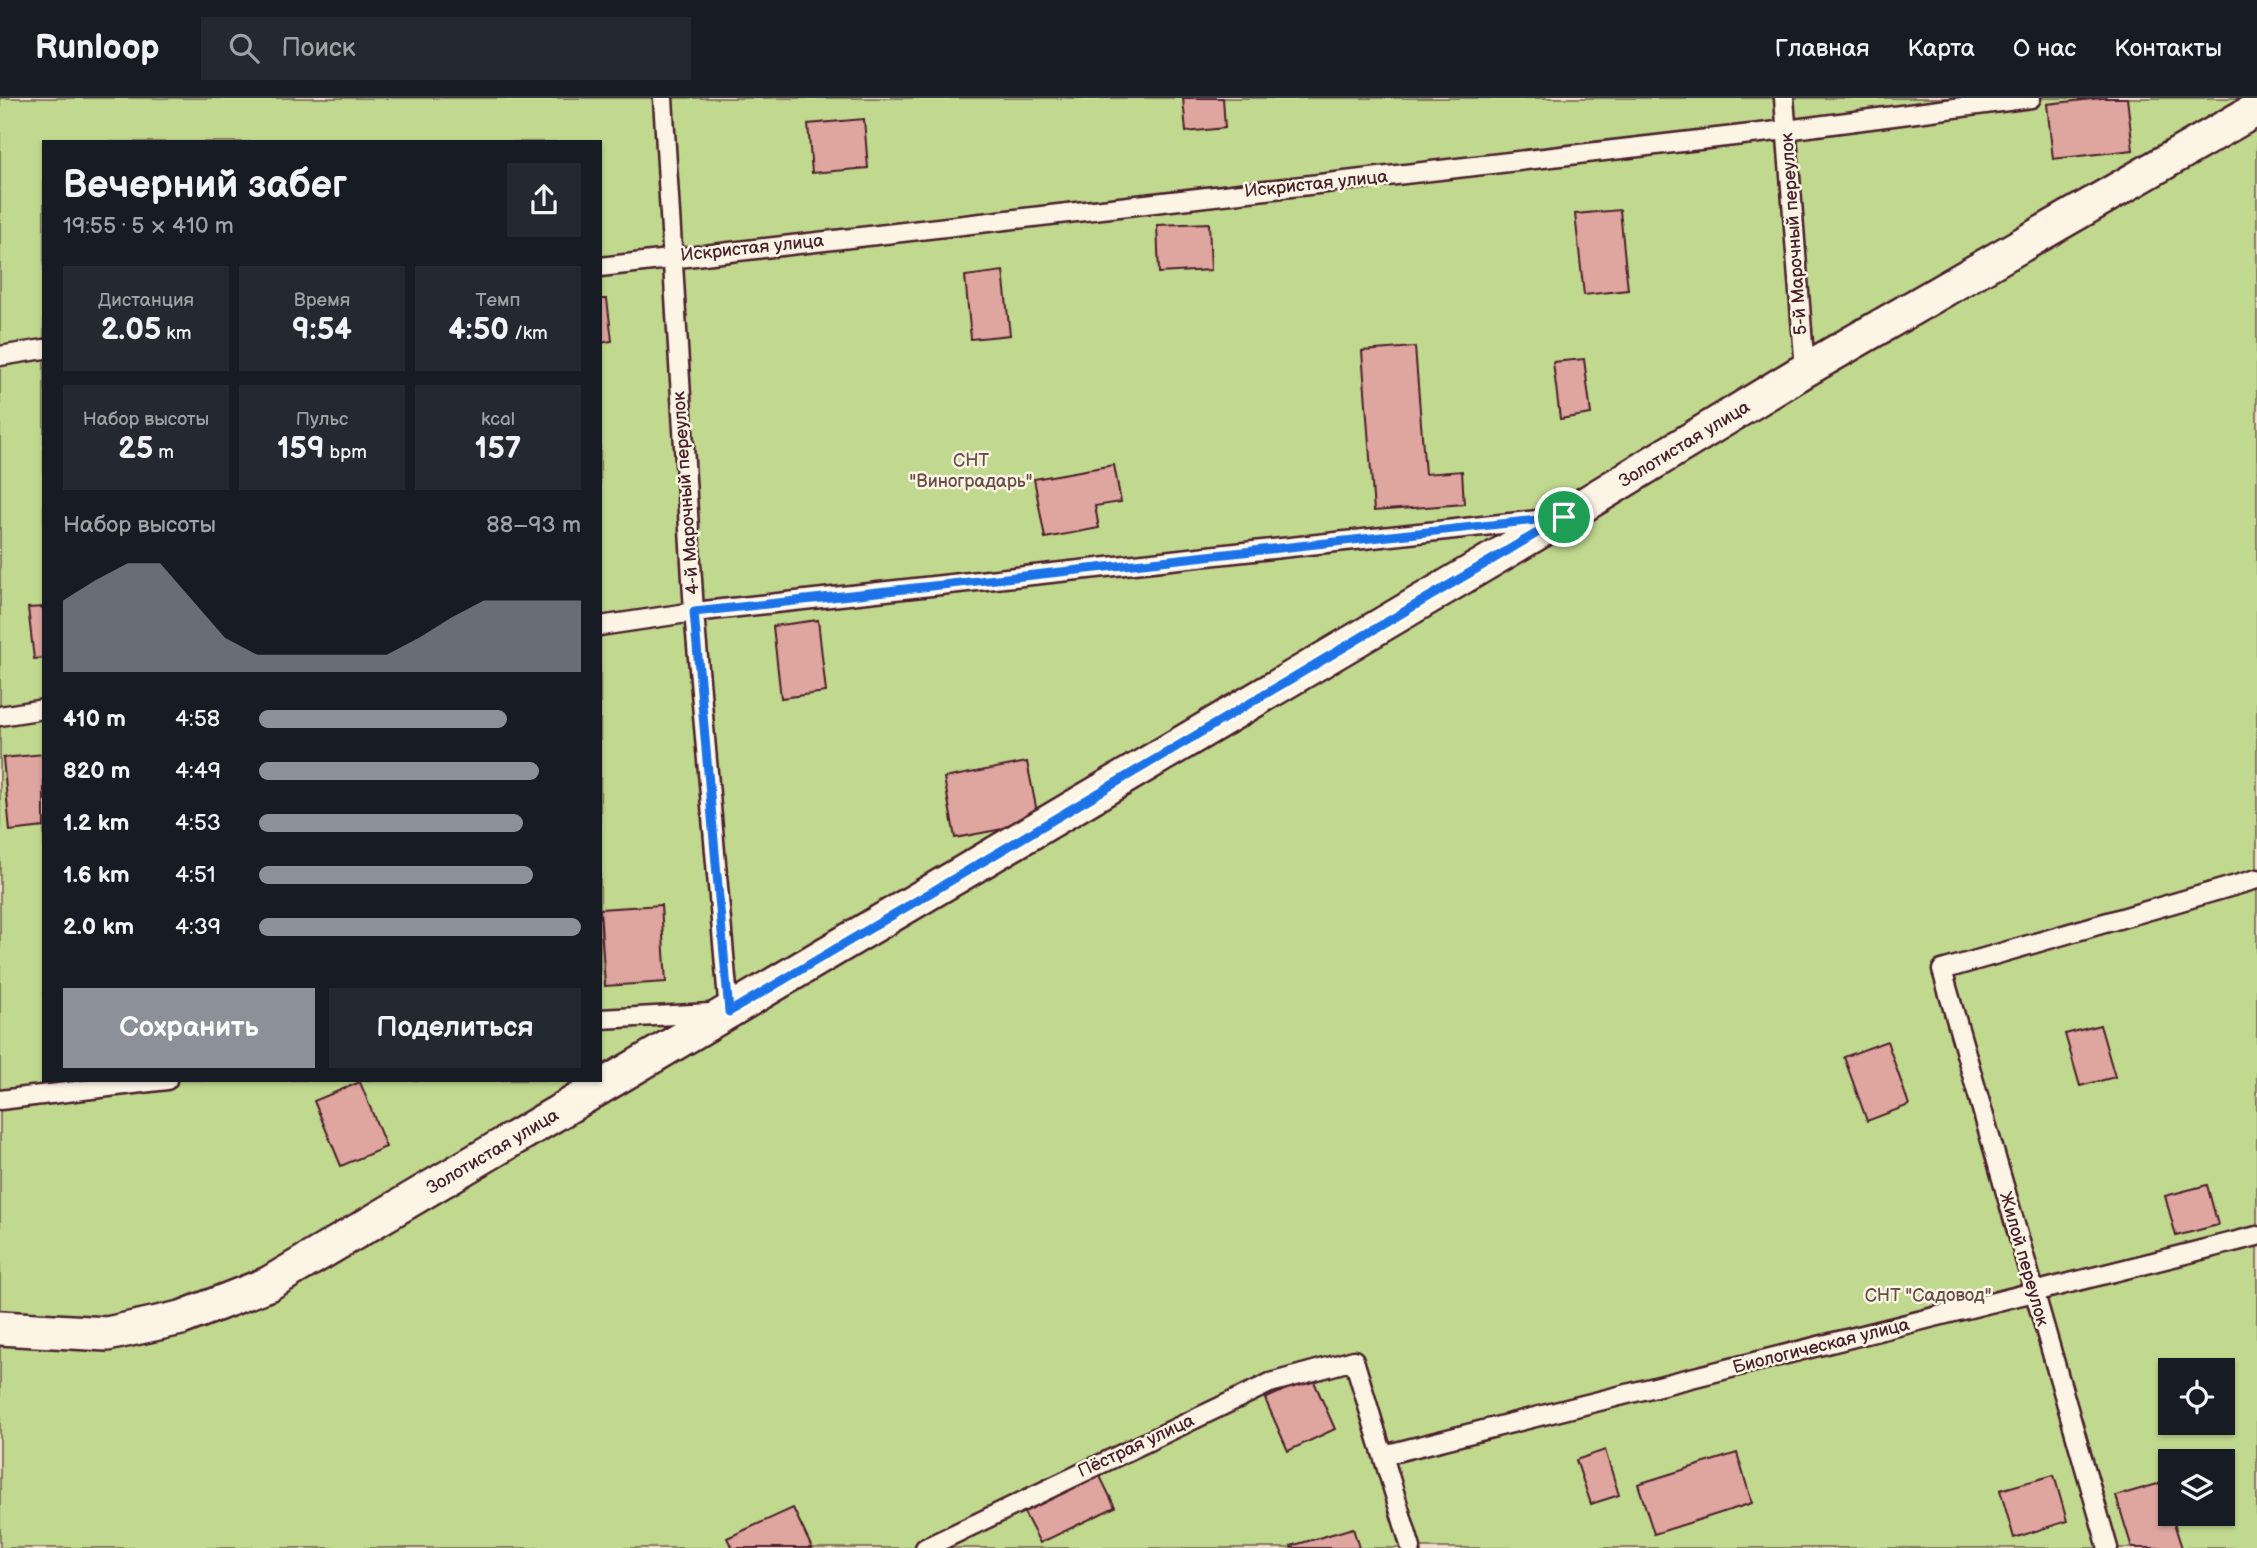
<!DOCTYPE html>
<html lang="ru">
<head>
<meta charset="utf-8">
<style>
  :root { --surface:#171b24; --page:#242831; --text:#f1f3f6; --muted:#9ea1a6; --line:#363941; --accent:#8c9099 }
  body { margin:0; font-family:"Balsamiq Sans",sans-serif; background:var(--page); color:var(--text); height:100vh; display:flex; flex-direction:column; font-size:26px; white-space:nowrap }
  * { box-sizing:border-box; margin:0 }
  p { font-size:23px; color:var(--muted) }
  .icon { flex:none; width:38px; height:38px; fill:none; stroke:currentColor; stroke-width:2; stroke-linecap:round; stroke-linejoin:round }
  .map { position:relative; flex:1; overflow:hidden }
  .sheet { position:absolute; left:42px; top:42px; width:560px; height:942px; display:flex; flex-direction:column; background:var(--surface); border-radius:0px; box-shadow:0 2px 5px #0004 }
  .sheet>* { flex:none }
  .fabs { position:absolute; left:2158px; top:1260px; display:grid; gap:14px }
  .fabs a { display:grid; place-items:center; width:77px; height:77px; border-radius:0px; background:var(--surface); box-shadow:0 2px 5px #0004; font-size:35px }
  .pin { position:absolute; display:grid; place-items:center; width:60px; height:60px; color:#fff; margin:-30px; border:4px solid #fff; border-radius:50%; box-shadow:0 2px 7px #0007 }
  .round { display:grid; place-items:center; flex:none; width:74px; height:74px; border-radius:0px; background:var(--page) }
  .head { display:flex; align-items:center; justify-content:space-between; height:119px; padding:0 21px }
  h1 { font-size:38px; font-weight:800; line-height:52px }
  .stats { display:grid; grid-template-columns:repeat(3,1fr); gap:10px; height:119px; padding:7px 21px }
  .stats div { display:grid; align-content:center; border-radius:0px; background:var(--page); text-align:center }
  .stats b { font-size:30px; font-weight:800 }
  .stats small { font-size:19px; font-weight:400 }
  .stats p { font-size:19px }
  .chart { height:196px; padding:14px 21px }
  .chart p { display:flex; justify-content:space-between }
  .chart svg { width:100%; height:126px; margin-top:7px; fill:var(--accent); opacity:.7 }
  .button { display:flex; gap:14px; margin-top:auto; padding:14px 21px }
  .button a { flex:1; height:80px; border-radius:0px; background:var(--accent); color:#fff; font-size:28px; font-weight:800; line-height:80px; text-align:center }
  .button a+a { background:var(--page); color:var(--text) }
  ul { padding:0 21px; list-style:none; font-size:23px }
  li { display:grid; grid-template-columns:112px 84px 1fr; align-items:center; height:52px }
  li i { height:18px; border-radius:9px; background:var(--accent) }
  header { display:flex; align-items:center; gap:42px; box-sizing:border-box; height:98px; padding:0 35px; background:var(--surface); border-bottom:2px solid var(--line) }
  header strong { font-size:33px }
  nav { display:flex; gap:38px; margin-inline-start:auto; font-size:24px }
  .search { width:490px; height:63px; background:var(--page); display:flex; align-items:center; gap:18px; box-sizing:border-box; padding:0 24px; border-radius:0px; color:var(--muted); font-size:26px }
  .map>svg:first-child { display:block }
</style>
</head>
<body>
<header>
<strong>Runloop</strong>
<div class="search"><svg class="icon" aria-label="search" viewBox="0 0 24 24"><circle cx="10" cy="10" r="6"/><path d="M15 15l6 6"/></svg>Поиск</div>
<nav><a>Главная</a><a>Карта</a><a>О нас</a><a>Контакты</a></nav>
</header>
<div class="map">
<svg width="2257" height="1450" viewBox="0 0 2257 1450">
  <rect width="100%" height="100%" fill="#f3ddd0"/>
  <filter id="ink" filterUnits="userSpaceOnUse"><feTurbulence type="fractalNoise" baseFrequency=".0143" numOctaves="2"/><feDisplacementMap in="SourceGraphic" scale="14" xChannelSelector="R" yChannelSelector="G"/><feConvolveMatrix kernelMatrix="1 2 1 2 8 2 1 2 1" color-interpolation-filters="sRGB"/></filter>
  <g filter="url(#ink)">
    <path fill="#c0d98f" stroke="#857c5d" stroke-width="2" fill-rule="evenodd" d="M0,0h2257v1450h-2257zM44,44h556v938h-556zM2170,1272h52v53h-52zM2170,1363h52v53h-52z"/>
    <g fill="#dfa59f" stroke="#4a1f2b" stroke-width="2">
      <polygon points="1183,0 1223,0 1225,30 1186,34"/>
      <polygon points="2102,0 2127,0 2133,52 2053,61 2047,6"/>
      <polygon points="864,21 868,70 812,75 808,26"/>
      <polygon points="1620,112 1628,192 1584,197 1575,116"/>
      <polygon points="1209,125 1211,172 1159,175 1157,127"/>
      <polygon points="1003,173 1010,237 971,241 965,178"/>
      <polygon points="600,201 607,201 612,243 600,245"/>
      <polygon points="1415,249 1425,376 1462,373 1464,406 1374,413 1362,253"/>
      <polygon points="1584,261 1591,316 1560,321 1553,264"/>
      <polygon points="1114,367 1121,404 1095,408 1099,430 1045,440 1034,381"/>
      <polygon points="44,509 44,560 34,561 28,510"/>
      <polygon points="818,522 826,594 781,600 773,528"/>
      <polygon points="44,656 44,729 10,733 3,660"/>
      <polygon points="1027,664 1039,724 955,740 944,680"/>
      <polygon points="661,807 666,884 605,888 600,811"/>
      <polygon points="2100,927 2115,979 2080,988 2065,936"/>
      <polygon points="1887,943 1909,1007 1867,1023 1844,959"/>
      <polygon points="360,984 386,1049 341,1068 314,1003"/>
      <polygon points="2207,1087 2218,1127 2176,1138 2165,1098"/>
      <polygon points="1312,1279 1335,1331 1288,1353 1265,1301"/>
      <polygon points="1605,1352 1619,1397 1591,1406 1576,1362"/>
      <polygon points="1737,1355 1752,1405 1654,1436 1638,1386"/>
      <polygon points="1096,1370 1115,1409 1040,1445 1020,1407"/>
      <polygon points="2054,1377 2067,1423 2014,1440 2000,1392"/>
      <polygon points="2161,1385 2182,1450 2132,1450 2116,1398"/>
      <polygon points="793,1410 812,1450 732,1450 727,1440"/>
      <polygon points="1353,1430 1359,1450 1292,1450 1291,1448"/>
    </g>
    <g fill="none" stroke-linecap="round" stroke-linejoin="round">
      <defs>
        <g id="service">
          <polyline points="1784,0 1805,272"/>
          <polyline points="600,169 1786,32 2031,0"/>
          <polyline points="0,258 44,251"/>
          <polyline points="600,528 694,514 1547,421"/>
          <polyline points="0,618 44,611"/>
          <polyline points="600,921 729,914 694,514 663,0"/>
          <polyline points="0,1002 167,982"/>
          <polyline points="1384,1357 2257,1138"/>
          <polyline points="925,1450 1270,1285 1354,1262 1411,1450"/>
          <polyline points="2108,1450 1942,872 2257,781"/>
        </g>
        <g id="minor">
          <path id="s1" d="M0,1230l107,6 74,-16 87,-34 1296,-767 241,-147 452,-261"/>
        </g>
      </defs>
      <use href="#service" stroke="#4a1f2b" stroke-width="23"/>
      <use href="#minor" stroke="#4a1f2b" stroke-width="38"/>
      <use href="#service" stroke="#fcf5e5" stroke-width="18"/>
      <use href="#minor" stroke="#fcf5e5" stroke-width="33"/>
    </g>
  </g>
  <g fill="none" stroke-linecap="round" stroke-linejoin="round" filter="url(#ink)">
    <defs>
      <polygon id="route" points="1564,419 729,914 694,514"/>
    </defs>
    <use href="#route" stroke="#fff" stroke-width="14"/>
    <use href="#route" stroke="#1a73e8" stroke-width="9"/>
  </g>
  <g text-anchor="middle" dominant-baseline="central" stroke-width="5" stroke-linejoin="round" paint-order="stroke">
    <g font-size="18" fill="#4a1f2b" stroke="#fcf5e5">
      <text transform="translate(1316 86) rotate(-6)">Искристая улица</text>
      <text transform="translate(1794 136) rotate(-94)">5-й Марочный переулок</text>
      <text transform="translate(752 150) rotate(-6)">Искристая улица</text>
      <text stroke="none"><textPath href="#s1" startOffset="1923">Золотистая улица</textPath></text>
      <text transform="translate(686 395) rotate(-94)">4-й Марочный переулок</text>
      <text stroke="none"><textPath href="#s1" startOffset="537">Золотистая улица</textPath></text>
      <text transform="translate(2024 1161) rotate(74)">Жилой переулок</text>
      <text transform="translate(1821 1248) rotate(-14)">Биологическая улица</text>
      <text transform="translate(1136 1348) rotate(-25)">Пёстрая улица</text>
    </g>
    <g font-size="18" fill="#684e44" stroke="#fcf5e5">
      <text x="971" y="362">СНТ<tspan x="971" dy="21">"Виноградарь"</tspan></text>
      <text x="1928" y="1197">СНТ "Садовод"</text>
    </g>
  </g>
</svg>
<div class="fabs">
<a><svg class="icon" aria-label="locate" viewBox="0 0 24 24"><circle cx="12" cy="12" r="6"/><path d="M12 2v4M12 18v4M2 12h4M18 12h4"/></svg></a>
<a><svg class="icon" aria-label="layers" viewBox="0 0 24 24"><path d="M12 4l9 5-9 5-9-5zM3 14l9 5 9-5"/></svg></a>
</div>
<div class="pin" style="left:1564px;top:419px;background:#1e9e55"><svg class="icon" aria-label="arrive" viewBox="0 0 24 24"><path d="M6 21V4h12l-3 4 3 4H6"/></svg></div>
<section class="sheet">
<div class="head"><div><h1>Вечерний забег</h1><p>19:55 · 5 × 410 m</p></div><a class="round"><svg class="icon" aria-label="share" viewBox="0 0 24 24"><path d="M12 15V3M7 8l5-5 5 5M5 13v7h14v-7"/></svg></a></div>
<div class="stats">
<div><p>Дистанция</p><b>2.05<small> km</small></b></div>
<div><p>Время</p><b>9:54</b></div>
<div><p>Темп</p><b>4:50<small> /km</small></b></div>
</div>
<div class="stats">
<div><p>Набор высоты</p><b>25<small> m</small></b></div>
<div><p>Пульс</p><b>159<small> bpm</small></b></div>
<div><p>kcal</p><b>157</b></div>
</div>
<div class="chart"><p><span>Набор высоты</span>88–93 m</p>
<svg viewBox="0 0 160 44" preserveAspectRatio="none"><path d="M0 44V19L10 12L20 6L30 6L40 19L50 32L60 38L70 38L80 38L90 38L100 38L110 32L120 25L130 19L140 19L150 19L160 19V44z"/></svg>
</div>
<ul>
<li><b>410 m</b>4:58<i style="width:77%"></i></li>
<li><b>820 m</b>4:49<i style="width:87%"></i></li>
<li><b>1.2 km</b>4:53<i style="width:82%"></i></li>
<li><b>1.6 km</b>4:51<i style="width:85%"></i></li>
<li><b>2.0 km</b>4:39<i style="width:100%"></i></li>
</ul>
<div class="button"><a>Сохранить</a><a>Поделиться</a></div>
</section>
</div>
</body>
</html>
